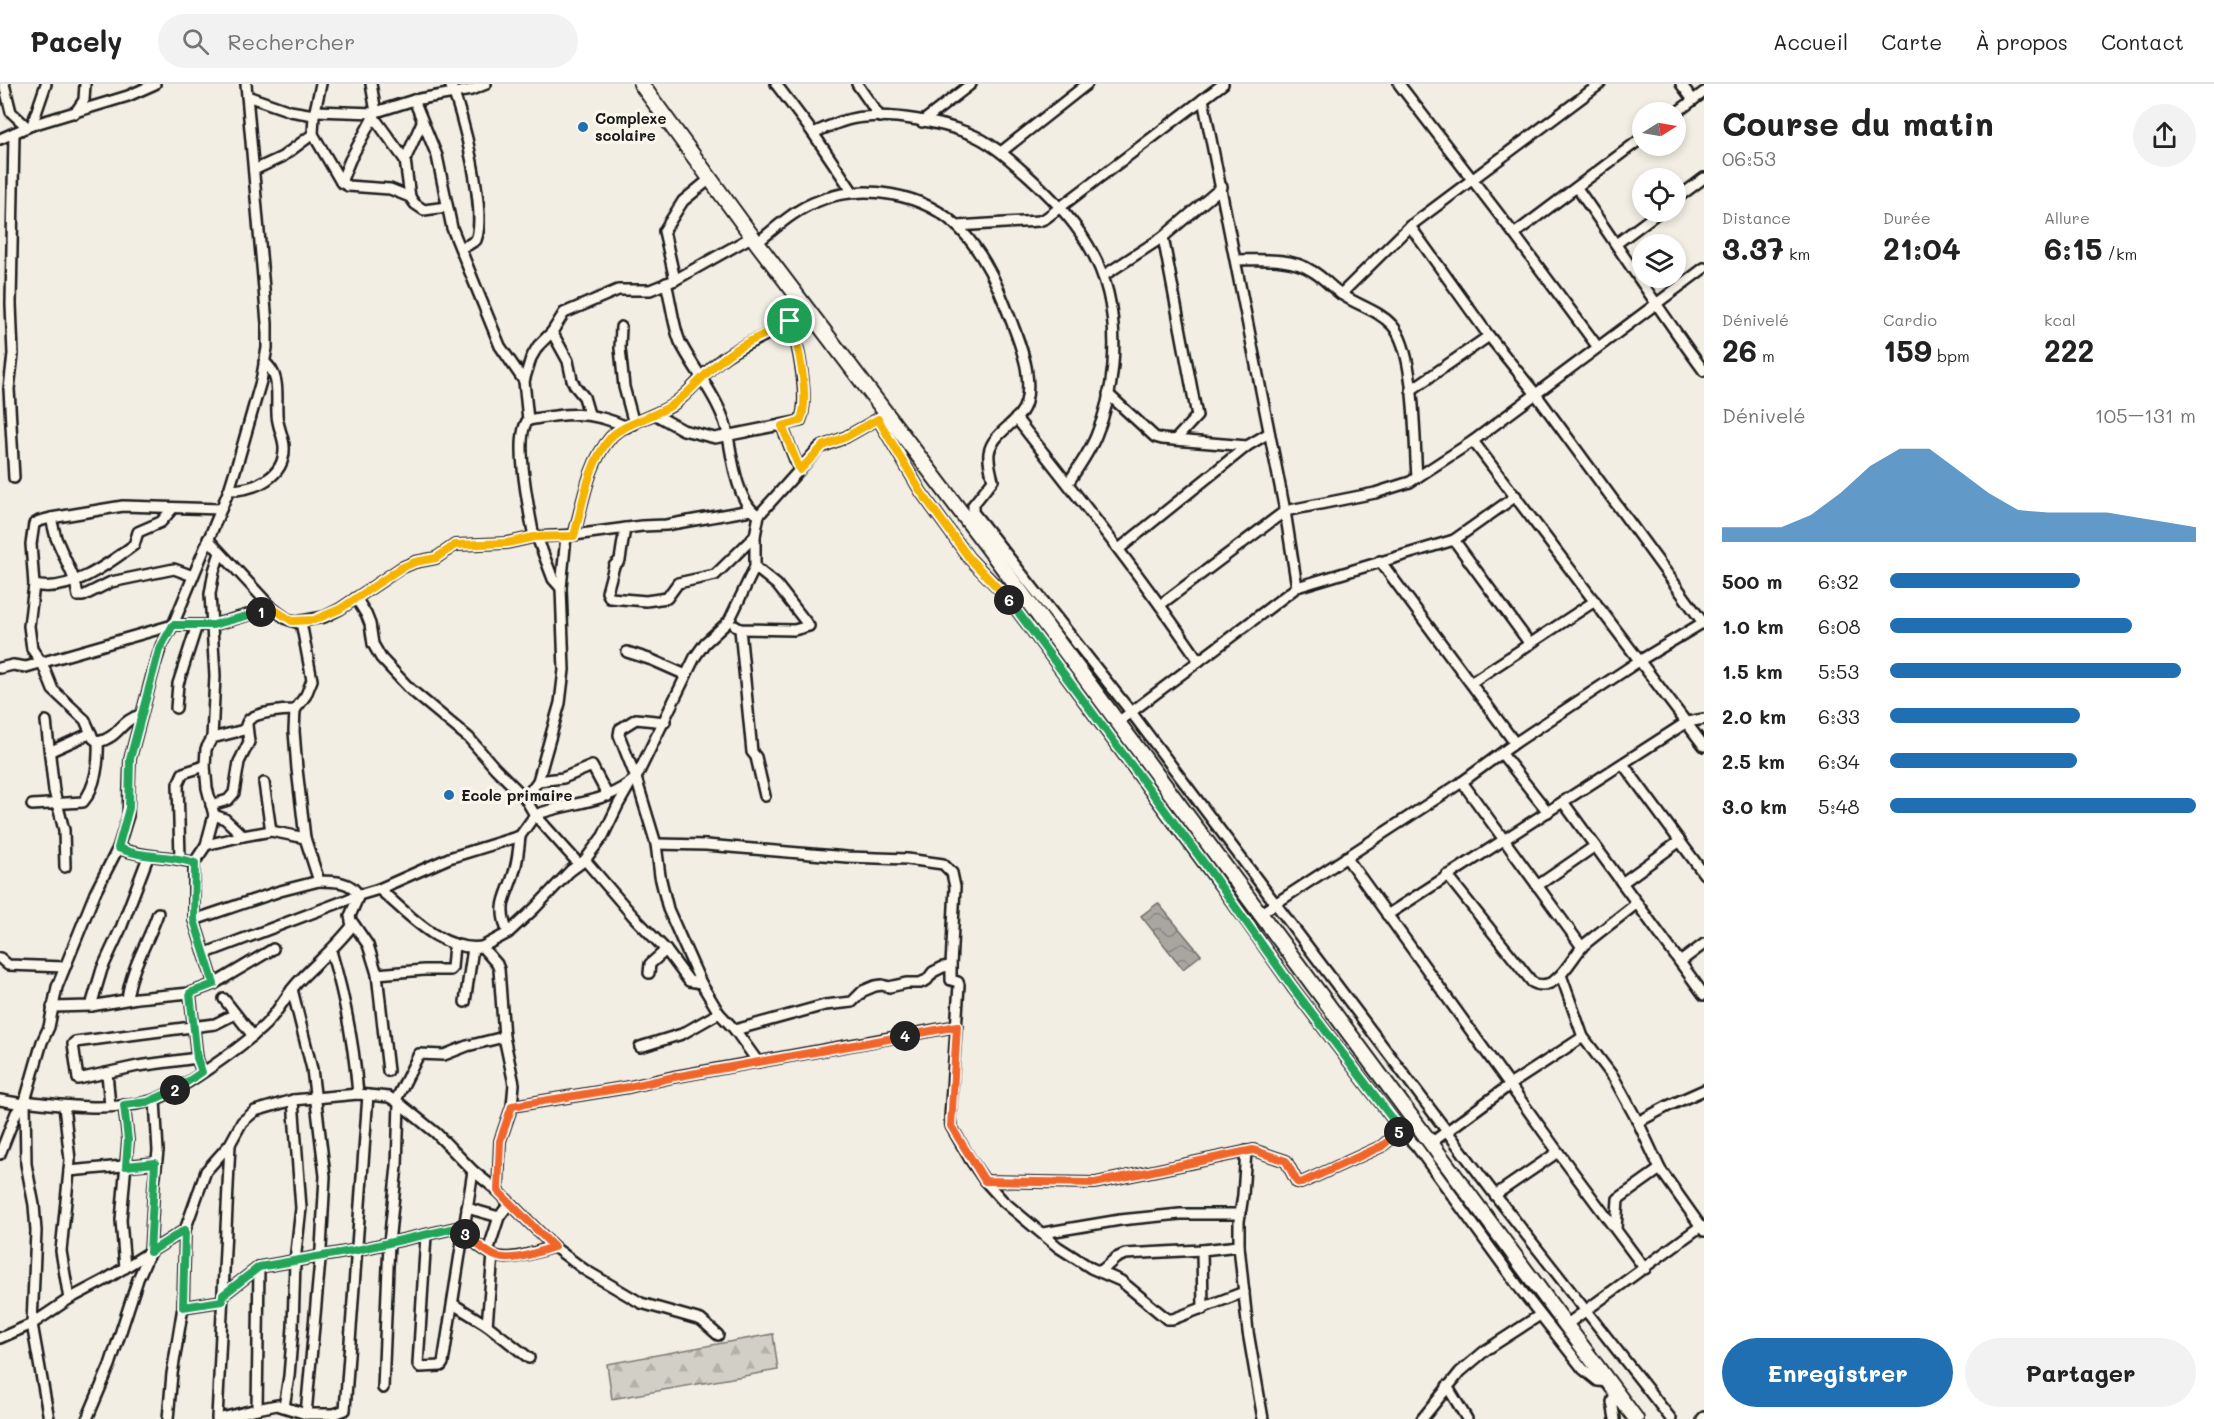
<!DOCTYPE html>
<html lang="fr">
<head>
<meta charset="utf-8">
<style>
  :root { --surface:#fff; --page:#f2f2f2; --text:#222; --muted:#767676; --line:#e0e0e0; --accent:#1f6fb2 }
  body { margin:0; font-family:Mali,sans-serif; background:var(--page); color:var(--text); height:100vh; display:flex; flex-direction:column; font-size:22px; white-space:nowrap }
  * { box-sizing:border-box; margin:0 }
  p { font-size:20px; color:var(--muted) }
  .icon { flex:none; width:33px; height:33px; fill:none; stroke:currentColor; stroke-width:2; stroke-linecap:round; stroke-linejoin:round }
  .map { position:relative; flex:1; overflow:hidden }
  .panel { display:flex; flex-direction:column; background:var(--surface); width:510px }
  .panel>* { flex:none }
  .needle { width:39px; rotate:79deg }
  .fabs { position:absolute; left:1632px; top:18px; display:grid; gap:12px }
  .fabs a { display:grid; place-items:center; width:54px; height:54px; border-radius:50%; background:var(--surface); box-shadow:0 3px 9px #0003; font-size:30px }
  .pin { position:absolute; display:grid; place-items:center; width:51px; height:51px; color:#fff; margin:-26px; border:3px solid #fff; border-radius:50%; box-shadow:0 2px 6px #0007 }
  .km { position:absolute; width:30px; height:30px; margin:-15px; border-radius:50%; background:#222; color:#fff; font-size:16px; line-height:30px; text-align:center }
  .round { display:grid; place-items:center; flex:none; width:63px; height:63px; border-radius:32px; background:var(--page) }
  .headline { display:flex; align-items:center; justify-content:space-between; height:102px; padding:0 18px }
  h1 { font-size:33px; font-weight:700; line-height:45px }
  .figures { display:grid; grid-template-columns:repeat(3,1fr); gap:9px; height:102px; padding:6px 18px }
  .figures div { display:grid; align-content:center }
  .figures b { font-size:30px; font-weight:700 }
  .figures small { font-size:16px; font-weight:400 }
  .figures p { font-size:16px }
  .chart { height:168px; padding:12px 18px }
  .chart p { display:flex; justify-content:space-between }
  .chart svg { width:100%; height:108px; margin-top:6px; fill:var(--accent); opacity:.7 }
  .action { display:flex; gap:12px; margin-top:auto; padding:12px 18px }
  .action a { flex:1; height:69px; border-radius:36px; background:var(--accent); color:#fff; font-size:24px; font-weight:700; line-height:69px; text-align:center }
  .action a+a { background:var(--page); color:var(--text) }
  ul { padding:0 18px; list-style:none; font-size:20px }
  li { display:grid; grid-template-columns:96px 72px 1fr; align-items:center; height:45px }
  li i { height:15px; border-radius:8px; background:var(--accent) }
  header { display:flex; align-items:center; gap:36px; box-sizing:border-box; height:84px; padding:0 30px; background:var(--surface); border-bottom:2px solid var(--line) }
  header strong { font-size:28px }
  nav { display:flex; gap:33px; margin-inline-start:auto; font-size:21px }
  .search { width:420px; height:54px; background:var(--page); display:flex; align-items:center; gap:15px; box-sizing:border-box; padding:0 21px; border-radius:33px; color:var(--muted); font-size:22px }
  main { display:flex; flex:1; min-height:0 }
  .map>svg:first-child { display:block }
</style>
</head>
<body>
<header>
<strong>Pacely</strong>
<div class="search"><svg class="icon" aria-label="search" viewBox="0 0 24 24"><circle cx="10" cy="10" r="6"/><path d="M15 15l6 6"/></svg>Rechercher</div>
<nav><a>Accueil</a><a>Carte</a><a>À propos</a><a>Contact</a></nav>
</header>
<main>
<div class="map">
<svg width="1704" height="1335" viewBox="0 0 1704 1335">
  <defs>
    <pattern id="forest-firs" width="22" height="20" patternUnits="userSpaceOnUse" patternTransform="scale(1.5)"><rect width="22" height="20" fill="#d2cfc6"/><path d="M5 1l3.5 6h-7zM16 11l3.5 6h-7z" fill="#b4b1aa"/></pattern>
    <pattern id="water-waves" width="16" height="10" patternUnits="userSpaceOnUse" patternTransform="scale(1.5)"><rect width="16" height="10" fill="#a9a6a0"/><path d="M0 5q4-4 8 0t8 0" fill="none" stroke="#898682"/></pattern>
  </defs>
  <rect width="100%" height="100%" fill="#f2eee4"/>
  <filter id="ink" filterUnits="userSpaceOnUse"><feTurbulence type="fractalNoise" baseFrequency=".0167" numOctaves="2"/><feDisplacementMap in="SourceGraphic" scale="12" xChannelSelector="R" yChannelSelector="G"/><feConvolveMatrix kernelMatrix="1 2 1 2 8 2 1 2 1" color-interpolation-filters="sRGB"/></filter>
  <g filter="url(#ink)">
    <polygon fill="url(#forest-firs)" stroke="#777671" stroke-width="1.5" points="773,1250 778,1286 612,1315 607,1280"/>
    <polygon fill="url(#water-waves)" stroke="#716f6b" stroke-width="1.5" points="1158,819 1201,871 1183,885 1141,832"/>
    <g fill="none" stroke-linecap="round" stroke-linejoin="round">
      <defs>
        <g id="minor">
          <polyline points="4,0 11,28 27,43"/>
          <polyline points="321,0 314,31 313,50 341,98 348,102 390,105 410,113 415,120 424,126 447,123"/>
          <polyline points="371,0 376,28"/>
          <path d="M450,0c13,27 37,129 26,156l-8,5 -8,2"/>
          <polyline points="776,0 813,49 852,107"/>
          <polyline points="857,0 880,33"/>
          <polyline points="1399,0 1514,150 1597,262"/>
          <polyline points="1681,0 1693,16"/>
          <polyline points="247,12 290,27 314,31"/>
          <polyline points="1203,15 1285,427 1297,503"/>
          <path d="M414,16l23,56 15,72 48,118 24,35 4,39c-15,17 2,95 6,117"/>
          <polyline points="315,27 375,29"/>
          <polyline points="75,29 84,16 85,0"/>
          <polyline points="1676,29 1704,8"/>
          <polyline points="373,32 405,76 410,113"/>
          <polyline points="922,38 971,0"/>
          <polyline points="32,41 128,12 155,0"/>
          <polyline points="14,49 11,220 13,270 9,305 14,394"/>
          <path d="M813,49c17,-7 33,-15 52,-16 29,-3 75,5 103,16 21,8 39,24 56,39 37,33 72,71 84,121 11,46 6,101 -12,143 -7,17 -18,32 -28,47"/>
          <polyline points="0,55 32,41 46,0"/>
          <polyline points="1001,68 1087,0"/>
          <polyline points="405,76 422,38"/>
          <polyline points="254,86 282,73 313,50"/>
          <polyline points="341,98 350,76 376,28 414,16 471,6 486,0"/>
          <path d="M1577,104c43,61 83,124 127,183"/>
          <polyline points="1676,115 1704,94"/>
          <polyline points="957,142 1039,137 1046,134 1223,0"/>
          <polyline points="1410,142 1489,252 1535,309 1704,540"/>
          <polyline points="1514,150 1642,54"/>
          <polyline points="1163,153 1197,332 1175,356"/>
          <path d="M757,159c17,-14 35,-31 56,-40 47,-21 112,-11 148,27 19,20 34,49 44,75 7,18 21,51 22,69 1,8 1,20 -1,28 -5,21 -34,30 -37,51 -1,9 2,19 4,27l-20,25v7l158,200 364,483 176,224"/>
          <polyline points="1616,160 1659,128"/>
          <path d="M1236,176c24,0 55,-3 76,11 11,6 19,16 29,23 16,11 37,16 51,31 24,26 22,116 25,152"/>
          <polyline points="1103,192 1163,153 1222,103"/>
          <polyline points="675,196 664,147 683,117 711,94"/>
          <path d="M666,199c5,18 7,42 14,59 14,28 44,63 48,94 4,22 9,63 27,77"/>
          <polyline points="1341,210 1410,142 1600,0"/>
          <polyline points="621,243 620,264 624,303 634,340"/>
          <polyline points="552,248 568,277 572,296 575,302 584,313 589,330"/>
          <polyline points="524,297 531,274 538,262 552,248 564,229 618,206 650,206 675,196 753,152"/>
          <polyline points="1411,306 1489,252"/>
          <polyline points="1108,310 1155,353 1162,355 1247,362"/>
          <path d="M656,331l27,15 32,8 85,-17c10,-20 -2,-79 -10,-100"/>
          <path d="M1016,334c63,80 126,159 183,243"/>
          <polyline points="878,335 921,408 969,474 1007,513 1246,837 1293,904 1401,1046 1417,1063 1521,1206 1583,1285 1598,1297 1609,1298"/>
          <path d="M528,336c39,-7 62,-10 99,7"/>
          <polyline points="782,342 799,386"/>
          <polyline points="1473,357 1704,662"/>
          <path d="M229,406c26,0 57,-13 55,-44 -1,-11 -7,-21 -7,-32 -1,-18 4,-40 -13,-52"/>
          <polyline points="51,434 56,454 75,497 78,512 83,512 111,498 174,485 193,492"/>
          <polyline points="625,444 620,476 614,482 607,508 610,514 646,517 667,514 678,499 715,491 755,452"/>
          <path d="M574,451c9,-32 14,-72 37,-98 10,-12 44,-21 60,-31 20,-13 32,-33 51,-47 12,-9 25,-15 40,-22 16,-8 31,-18 47,-28"/>
          <polyline points="537,453 553,495 561,504"/>
          <polyline points="208,455 272,524 287,535 296,538 324,533 340,525 401,484 415,478 436,474 455,461 507,459 534,453 574,451 642,442 666,441 751,426"/>
          <polyline points="1454,456 1530,560"/>
          <polyline points="1119,465 1247,362 1269,349"/>
          <polyline points="1380,477 1515,659"/>
          <path d="M34,501c36,8 73,-20 100,-40l4,-13 23,-10 12,-14"/>
          <polyline points="356,514 366,530 370,540 373,560 381,574 410,605 469,654 495,684 525,714 535,731 579,780"/>
          <polyline points="1160,521 1285,427 1375,409 1410,398 1473,357 1704,184"/>
          <polyline points="735,542 740,545 794,546 809,542 777,501 755,483"/>
          <polyline points="740,545 752,668 756,673 765,712"/>
          <polyline points="627,568 652,576 686,591"/>
          <polyline points="0,584 13,581 26,583 173,541 213,541 272,524"/>
          <polyline points="1472,598 1595,517"/>
          <polyline points="176,624 178,600 197,541"/>
          <path d="M295,626l-1,21 3,38 8,69 14,43c14,0 33,0 39,14"/>
          <polyline points="46,637 54,707 64,746 65,783"/>
          <polyline points="665,638 636,635 620,645 619,651 636,694 656,760 660,792 668,825 679,850 701,899 719,929 735,946 758,978"/>
          <polyline points="1118,638 1297,503 1454,456 1516,412"/>
          <polyline points="212,654 215,592 210,510 214,487 220,469"/>
          <path d="M98,658c22,-5 22,-22 43,-27"/>
          <polyline points="51,667 91,649"/>
          <polyline points="1502,670 1548,728"/>
          <polyline points="1623,680 1704,790"/>
          <polyline points="538,697 563,694 592,682 608,712"/>
          <polyline points="1462,698 1582,863"/>
          <polyline points="264,699 271,747"/>
          <polyline points="525,714 538,697 560,619 564,586 561,504 566,452"/>
          <polyline points="1563,718 1704,911"/>
          <path d="M32,721l51,-3c13,-15 16,-41 15,-60l-5,-4 -8,-18 -32,-30 -10,-25 -11,-16 -3,-23 5,-41 -3,-41 3,-20 5,-3 12,-3 72,-12 98,3"/>
          <polyline points="211,721 228,716 234,709 239,678 249,658 247,641"/>
          <polyline points="214,731 225,735 243,752"/>
          <polyline points="656,760 706,761 847,773 907,775 943,780 952,789 955,803 951,882 943,883 933,888 927,896 920,899 907,899 889,903 882,901 875,902 863,907 852,918 825,921 735,946"/>
          <polyline points="206,761 243,752 271,747 305,754"/>
          <path d="M118,764c27,11 50,6 76,15"/>
          <polyline points="1346,773 1558,1068 1645,1185"/>
          <polyline points="180,774 178,700 183,689 205,682"/>
          <polyline points="585,776 633,832 666,866 689,897 701,899"/>
          <path d="M1447,791l85,107c25,14 40,-27 53,-38 17,-14 35,-27 52,-41"/>
          <polyline points="1622,799 1680,757"/>
          <polyline points="1537,802 1595,762"/>
          <path d="M379,805c29,24 61,63 103,58l15,17 2,5 5,68 10,47 -2,22 -12,35 -2,50"/>
          <polyline points="1261,829 1462,698 1515,659 1639,577 1704,538"/>
          <polyline points="1387,831 1687,638 1704,635"/>
          <polyline points="194,836 280,807 319,797"/>
          <polyline points="353,839 368,861 377,890 388,987"/>
          <path d="M508,849c-12,-31 0,-36 7,-64 3,-11 4,-22 5,-33"/>
          <polyline points="482,863 508,849 535,824 570,787 585,776 603,752 618,721 630,700"/>
          <path d="M331,867c14,47 23,94 27,143"/>
          <polyline points="206,869 357,812"/>
          <polyline points="0,874 8,881 65,883"/>
          <polyline points="1680,878 1704,860"/>
          <polyline points="951,882 951,896 958,898 959,901 950,1034 951,1042 970,1075 985,1097 1003,1117 1058,1163 1091,1184 1121,1197 1167,1235 1173,1235 1244,1208"/>
          <polyline points="649,889 650,880 666,866"/>
          <polyline points="377,890 424,886 450,886 452,884 454,860"/>
          <polyline points="1561,891 1583,953 1614,994 1638,1038 1660,1085 1704,1147"/>
          <path d="M214,900l-20,-64v-57l12,-18 8,-30 -7,-27 -2,-22 1,-17 6,-11 32,-8c2,-3 2,-6 4,-9 6,-9 37,-11 47,-11l11,-15 6,-15 -11,-58"/>
          <polyline points="292,905 312,985 325,1092 321,1165 306,1330"/>
          <polyline points="190,909 197,974 202,988"/>
          <path d="M127,915c4,-32 21,-56 31,-86"/>
          <polyline points="224,915 253,952"/>
          <polyline points="465,918 473,864"/>
          <polyline points="91,922 102,885 121,844 148,773"/>
          <polyline points="52,923 91,922 137,914 190,909 214,900 273,865"/>
          <polyline points="640,963 682,950 719,929"/>
          <polyline points="197,974 138,982 78,995 73,960 75,958 215,940 235,930"/>
          <polyline points="107,989 110,1022"/>
          <polyline points="0,1016 23,1020"/>
          <polyline points="396,1016 419,970 444,971 467,962 504,953"/>
          <path d="M25,1017c40,5 83,10 122,1 28,-6 97,-57 118,-77 13,-13 21,-30 33,-43 18,-19 38,-35 54,-56l-2,-10 9,-21 20,-6 70,-31 71,-22 15,-21c37,-14 70,-10 101,-37l59,-121 10,-14 24,-22 26,-54v-31l4,-21 60,-67 27,-11 37,-21"/>
          <polyline points="124,1021 128,1056 121,1136 125,1184"/>
          <polyline points="64,1022 70,1076 69,1087"/>
          <polyline points="512,1022 629,1003 673,993 957,942"/>
          <polyline points="1638,1038 1668,1022 1704,1006"/>
          <polyline points="1431,1059 1511,1000 1583,953"/>
          <polyline points="1246,1067 1243,1111 1239,1137 1239,1162 1248,1248 1263,1335"/>
          <polyline points="0,1070 16,1029 25,1017"/>
          <polyline points="985,1097 1095,1099 1253,1066 1286,1077 1297,1098 1301,1099 1382,1062 1401,1046"/>
          <polyline points="1495,1111 1558,1068"/>
          <polyline points="467,1124 499,1133 509,1120"/>
          <polyline points="1616,1145 1618,1115 1660,1085"/>
          <path d="M463,1148c9,8 19,18 30,23 17,8 44,-4 61,-8"/>
          <polyline points="1043,1149 1120,1136 1180,1130 1240,1130"/>
          <polyline points="426,1151 418,1280 420,1283 441,1282 443,1279 473,1087"/>
          <polyline points="488,1167 499,1133"/>
          <polyline points="1100,1188 1116,1174 1125,1170 1202,1166"/>
          <polyline points="223,1211 259,1183"/>
          <polyline points="69,1215 61,1167 69,1087 155,1079"/>
          <polyline points="453,1220 487,1241 529,1274"/>
          <polyline points="183,1223 222,1217"/>
          <polyline points="1203,1225 1202,1166 1239,1162"/>
          <polyline points="487,1241 493,1171"/>
          <polyline points="1566,1241 1701,1142"/>
          <polyline points="0,1254 32,1240 69,1215 105,1196 185,1146 206,1087 230,1060 242,1038 255,1027 293,1016 358,1010 389,1013 399,1019 436,1049 473,1087 498,1107 554,1163 585,1186 641,1219 701,1236 718,1251"/>
          <polyline points="1447,1302 1467,1335"/>
          <polyline points="383,1304 389,1159 397,1082 399,1019"/>
          <polyline points="284,1323 289,1292 293,1243 295,1177 301,1124 293,1016"/>
          <polyline points="257,1325 277,1321 306,1330 334,1330 345,1326 368,1011"/>
          <polyline points="49,1335 32,1240 36,1147 34,1121 26,1080 25,1017 42,958 49,943 57,903 95,809 118,764 128,732 130,675 154,584 161,562 173,541 229,406 239,374 261,297 267,264 267,239 246,0"/>
          <polyline points="87,1335 110,1281 138,1195 150,1168 154,1100 158,1067 155,1016"/>
          <polyline points="168,1335 172,1290 183,1223 185,1146"/>
          <polyline points="217,1335 230,1060"/>
          <polyline points="218,1335 257,1325 259,1183 357,1166 464,1142"/>
          <polyline points="1422,1335 1460,1288 1486,1266 1540,1231"/>
          <polyline points="1615,1335 1612,1318 1616,1307"/>
          <polyline points="1702,1335 1704,1333"/>
        </g>
        <polyline id="highway" points="641,0 757,159 986,461 1636,1335"/>
      </defs>
      <use href="#minor" stroke="#1c1c1c" stroke-width="14"/>
      <use href="#highway" stroke="#1c1c1c" stroke-width="18"/>
      <use href="#minor" stroke="#fbf7ec" stroke-width="9"/>
      <use href="#highway" stroke="#fbf7ec" stroke-width="14"/>
    </g>
  </g>
  <g fill="none" stroke-linecap="round" stroke-linejoin="round" filter="url(#ink)">
    <defs>
      <path id="split-1" d="M261,528l11,-4 20,13 22,-1 26,-11 61,-41 14,-6 21,-4 19,-13 52,-2 27,-6 40,-1c9,-33 14,-73 37,-99 10,-12 45,-21 61,-32 18,-12 30,-29 47,-43 20,-18 48,-28 71,-41"/>
      <path id="split-2" d="M175,1006l27,-18 -5,-14 -7,-65 24,-9 -20,-64 1,-57c-28,-9 -50,-4 -77,-15l11,-40 1,-49 29,-109 14,-25h40l48,-13"/>
      <polyline id="split-3" points="175,1006 148,1018 124,1021 128,1056 126,1082 155,1079 150,1168 185,1146 183,1223 222,1217 223,1211 259,1183 357,1166 464,1142 463,1148 465,1150"/>
      <path id="split-4" d="M465,1150c9,7 18,16 28,21 17,9 44,-3 61,-8l-56,-56 2,-50 12,-35 117,-19 45,-10 231,-41"/>
      <polyline id="split-5" points="905,952 957,942 951,1042 985,1097 1095,1099 1253,1066 1286,1077 1297,1098 1301,1099 1382,1062 1399,1048"/>
      <polyline id="split-6" points="1009,516 1207,783 1293,904 1401,1046 1399,1048"/>
      <path id="split-7" d="M790,237c8,21 21,80 10,100l-18,5 18,44 23,-24 23,-9 32,-18 43,73 48,66 40,42"/>
    </defs>
    <use href="#split-1" stroke="#fff" stroke-width="12"/>
    <use href="#split-2" stroke="#fff" stroke-width="12"/>
    <use href="#split-3" stroke="#fff" stroke-width="12"/>
    <use href="#split-4" stroke="#fff" stroke-width="12"/>
    <use href="#split-5" stroke="#fff" stroke-width="12"/>
    <use href="#split-6" stroke="#fff" stroke-width="12"/>
    <use href="#split-7" stroke="#fff" stroke-width="12"/>
    <use href="#split-1" stroke="#f5b400" stroke-width="8"/>
    <use href="#split-2" stroke="#22a559" stroke-width="8"/>
    <use href="#split-3" stroke="#22a559" stroke-width="8"/>
    <use href="#split-4" stroke="#f0652b" stroke-width="8"/>
    <use href="#split-5" stroke="#f0652b" stroke-width="8"/>
    <use href="#split-6" stroke="#22a559" stroke-width="8"/>
    <use href="#split-7" stroke="#f5b400" stroke-width="8"/>
  </g>
  <g fill="#1f6fb2" stroke="#fbf7ec" stroke-width="2">
    <circle cx="583" cy="43" r="6"/>
    <circle cx="449" cy="711" r="6"/>
  </g>
  <g text-anchor="middle" dominant-baseline="central" stroke-width="6" stroke-linejoin="round" paint-order="stroke">
    <g font-size="15" font-weight="bold" fill="#1c1c1c" stroke="#fbf7ec" text-anchor="start">
      <text x="595" y="34">Complexe<tspan x="595" dy="17">scolaire</tspan></text>
      <text x="461" y="711">Ecole primaire</text>
    </g>
  </g>
</svg>
<div class="fabs">
<a><svg class="needle" viewBox="-14 -14 28 28"><path d="M0-13l5 13h-10z" fill="#e53935"/><path d="M0 13l5-13h-10z" fill="#767676"/></svg></a>
<a><svg class="icon" aria-label="locate" viewBox="0 0 24 24"><circle cx="12" cy="12" r="6"/><path d="M12 2v4M12 18v4M2 12h4M18 12h4"/></svg></a>
<a><svg class="icon" aria-label="layers" viewBox="0 0 24 24"><path d="M12 4l9 5-9 5-9-5zM3 14l9 5 9-5"/></svg></a>
</div>
<div class="pin" style="left:790px;top:237px;background:#1e9e55"><svg class="icon" aria-label="arrive" viewBox="0 0 24 24"><path d="M6 21V4h12l-3 4 3 4H6"/></svg></div>
<b class="km" style="left:261px;top:528px">1</b>
<b class="km" style="left:175px;top:1006px">2</b>
<b class="km" style="left:465px;top:1150px">3</b>
<b class="km" style="left:905px;top:952px">4</b>
<b class="km" style="left:1399px;top:1048px">5</b>
<b class="km" style="left:1009px;top:516px">6</b>
</div>
<section class="panel">
<div class="headline"><div><h1>Course du matin</h1><p>06:53</p></div><a class="round"><svg class="icon" aria-label="share" viewBox="0 0 24 24"><path d="M12 15V3M7 8l5-5 5 5M5 13v7h14v-7"/></svg></a></div>
<div class="figures">
<div><p>Distance</p><b>3.37<small> km</small></b></div>
<div><p>Durée</p><b>21:04</b></div>
<div><p>Allure</p><b>6:15<small> /km</small></b></div>
</div>
<div class="figures">
<div><p>Dénivelé</p><b>26<small> m</small></b></div>
<div><p>Cardio</p><b>159<small> bpm</small></b></div>
<div><p>kcal</p><b>222</b></div>
</div>
<div class="chart"><p><span>Dénivelé</span>105–131 m</p>
<svg viewBox="0 0 160 44" preserveAspectRatio="none"><path d="M0 44V38L10 38L20 38L30 33L40 24L50 13L60 6L70 6L80 15L90 24L100 31L110 32L120 32L130 32L140 34L150 36L160 38V44z"/></svg>
</div>
<ul>
<li><b>500 m</b>6:32<i style="width:62%"></i></li>
<li><b>1.0 km</b>6:08<i style="width:79%"></i></li>
<li><b>1.5 km</b>5:53<i style="width:95%"></i></li>
<li><b>2.0 km</b>6:33<i style="width:62%"></i></li>
<li><b>2.5 km</b>6:34<i style="width:61%"></i></li>
<li><b>3.0 km</b>5:48<i style="width:100%"></i></li>
</ul>
<div class="action"><a>Enregistrer</a><a>Partager</a></div>
</section>
</main>
</body>
</html>
